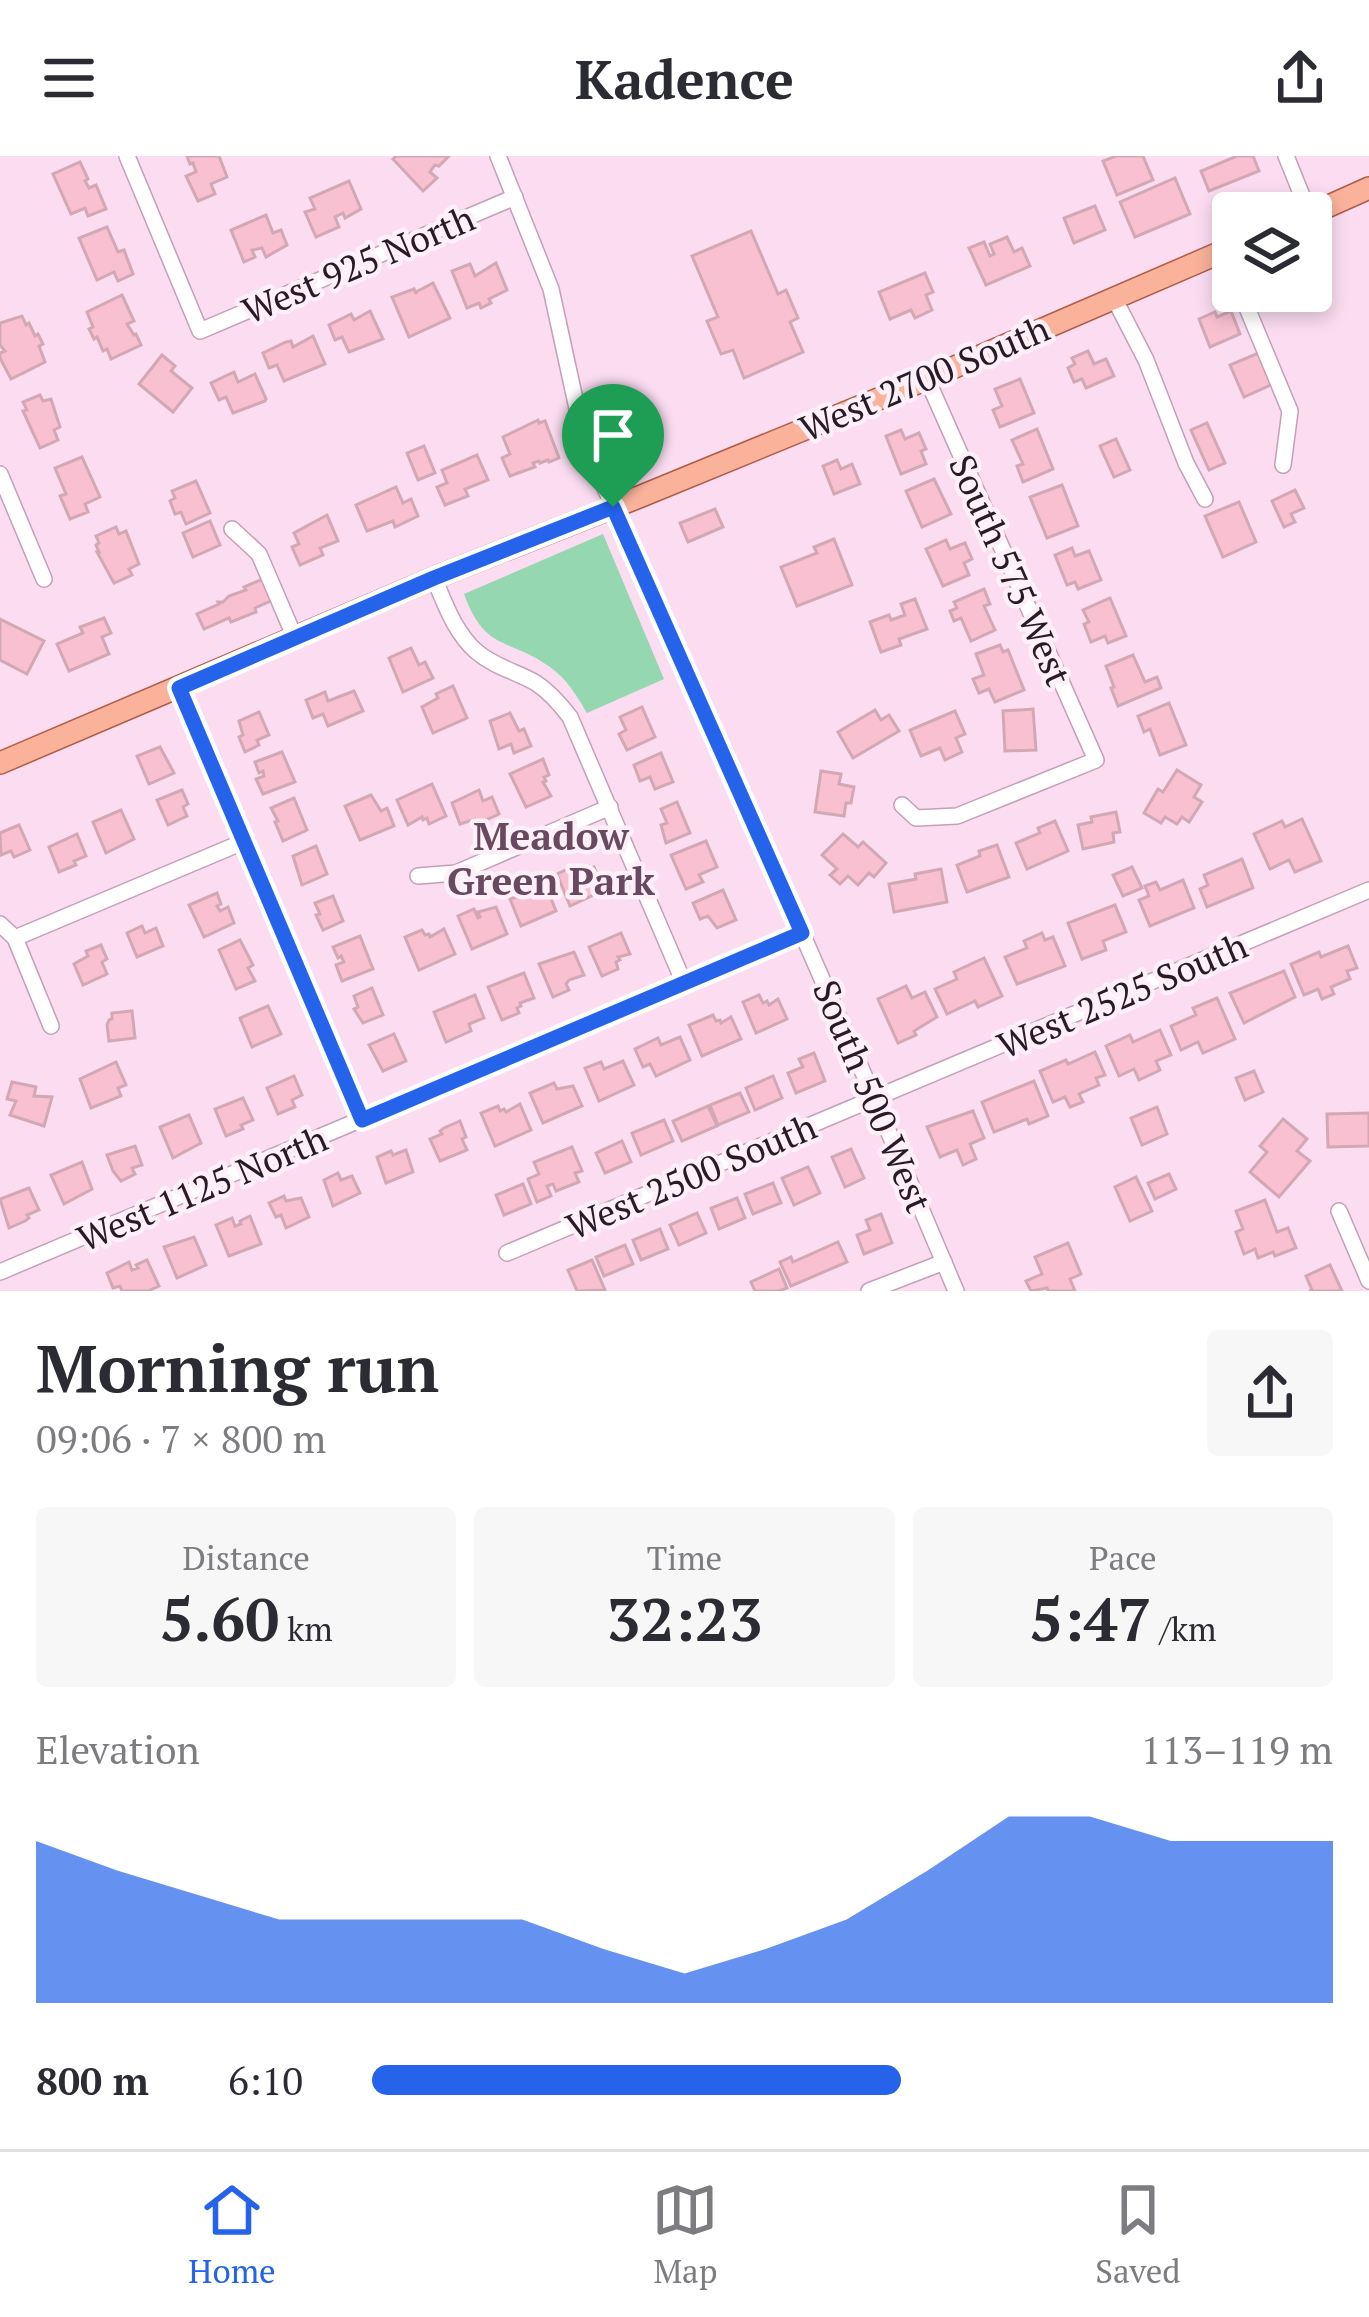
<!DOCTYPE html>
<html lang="en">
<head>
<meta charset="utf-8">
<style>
  :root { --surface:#fff; --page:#f7f7f7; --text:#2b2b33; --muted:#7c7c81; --line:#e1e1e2; --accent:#2563eb }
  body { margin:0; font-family:"PT Serif",serif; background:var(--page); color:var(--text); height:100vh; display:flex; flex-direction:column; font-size:45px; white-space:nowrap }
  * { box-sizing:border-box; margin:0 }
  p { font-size:39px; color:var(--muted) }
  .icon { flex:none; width:66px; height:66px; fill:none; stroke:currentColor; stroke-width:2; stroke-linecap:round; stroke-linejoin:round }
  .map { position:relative; height:1135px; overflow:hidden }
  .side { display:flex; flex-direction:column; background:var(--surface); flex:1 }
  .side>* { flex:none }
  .tools { position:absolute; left:1212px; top:36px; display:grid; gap:24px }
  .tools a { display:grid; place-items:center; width:120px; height:120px; border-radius:12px; background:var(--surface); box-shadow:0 6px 18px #0003; font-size:60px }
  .pin { position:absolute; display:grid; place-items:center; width:102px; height:102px; color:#fff; margin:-123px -51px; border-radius:50% 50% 50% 0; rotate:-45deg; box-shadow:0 0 12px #0007 }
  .pin .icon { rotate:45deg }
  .round { display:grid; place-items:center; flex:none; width:126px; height:126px; border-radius:12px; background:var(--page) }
  .headline { display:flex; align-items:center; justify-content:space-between; height:204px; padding:0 36px }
  h1 { font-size:66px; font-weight:800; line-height:90px }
  .stats { display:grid; grid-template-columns:repeat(3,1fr); gap:18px; height:204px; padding:12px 36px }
  .stats div { display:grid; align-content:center; border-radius:12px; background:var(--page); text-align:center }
  .stats b { font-size:60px; font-weight:800 }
  .stats small { font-size:33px; font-weight:400 }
  .stats p { font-size:33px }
  .chart { height:336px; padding:24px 36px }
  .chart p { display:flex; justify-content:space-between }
  .chart svg { width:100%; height:216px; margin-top:12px; fill:var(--accent); opacity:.7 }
  ul { padding:0 36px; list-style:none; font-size:39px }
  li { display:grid; grid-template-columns:192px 144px 1fr; align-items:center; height:90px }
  li i { height:30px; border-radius:15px; background:var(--accent) }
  header { display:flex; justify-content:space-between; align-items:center; height:156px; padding:0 36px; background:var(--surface); font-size:54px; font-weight:800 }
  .tab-bar { display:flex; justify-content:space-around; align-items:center; height:168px; border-top:3px solid var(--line); background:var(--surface); font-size:33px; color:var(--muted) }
  .tab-bar a { display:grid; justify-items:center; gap:6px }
  .tab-bar .on { color:var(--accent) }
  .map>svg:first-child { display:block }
</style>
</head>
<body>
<header><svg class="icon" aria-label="menu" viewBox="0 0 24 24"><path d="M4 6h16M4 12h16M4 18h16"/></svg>Kadence<svg class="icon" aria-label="share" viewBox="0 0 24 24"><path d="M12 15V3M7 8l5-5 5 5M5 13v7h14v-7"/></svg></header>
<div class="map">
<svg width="1369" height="1135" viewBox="0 0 1369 1135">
  <rect width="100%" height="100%" fill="#fbdcf1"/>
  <path fill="#94d7b0" d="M603,378l61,145 -77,34c-10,-17 -20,-34 -37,-46 -42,-30 -65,-15 -86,-73z"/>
  <g fill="#f9c0d2" stroke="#d3a8b5" stroke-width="3">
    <polygon points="187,0 219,0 227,21 211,28 215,38 198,45 186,20 196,16 193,7 190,8"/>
    <polygon points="396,0 449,0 439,10 435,9 430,16 437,22 423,35 393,3"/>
    <polygon points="1116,0 1143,0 1153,24 1117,39 1103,5"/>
    <polygon points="1237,0 1253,0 1259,15 1209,35 1201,15"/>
    <polygon points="80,6 88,23 85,25 89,32 96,29 106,53 88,60 85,52 71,58 53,18"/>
    <polygon points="1175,22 1190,58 1135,81 1120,46"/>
    <polygon points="349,25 361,53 345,62 343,57 335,61 339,71 316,81 305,56 315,53 310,42"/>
    <polygon points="1095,50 1105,74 1074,87 1064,62"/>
    <polygon points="266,59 273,77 281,74 287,89 266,101 262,92 252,94 255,101 244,106 231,74"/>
    <polygon points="107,71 118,96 124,94 133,118 118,125 114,116 97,124 79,82"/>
    <polygon points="751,75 778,138 786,134 798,162 790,166 803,196 744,222 733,194 721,198 707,165 718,161 692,100"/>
    <polygon points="1007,81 1014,96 1022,92 1030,110 986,129 969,92 984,86 990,100 994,98 990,88"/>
    <polygon points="496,107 507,134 489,143 491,147 481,152 479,147 467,152 452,115 470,108 475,120"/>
    <polygon points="925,117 933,136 926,139 932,154 915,162 911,154 890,163 879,136"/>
    <polygon points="433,127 450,162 409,181 392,141 414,133 416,138 416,136"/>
    <polygon points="122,139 134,165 127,168 134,179 136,178 141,189 111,203 107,193 103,195 97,181 94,183 89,173 93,171 87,156"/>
    <polygon points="370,155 383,183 349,196 342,181 335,184 329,169 351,158 354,164"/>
    <polygon points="1231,155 1240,178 1210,191 1199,163 1215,156 1217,161"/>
    <polygon points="22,160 26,169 29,167 35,180 38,178 43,188 39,190 45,206 11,223 0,202 0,197 5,195 0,189 0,167"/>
    <polygon points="313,180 325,208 284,225 277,209 269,212 263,197 286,186 291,185 293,191"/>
    <polygon points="1088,195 1094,208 1106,203 1114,220 1086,232 1082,223 1074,226 1068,212 1075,208 1072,202"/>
    <polygon points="1261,196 1275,227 1244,241 1230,209"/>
    <polygon points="162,199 175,210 171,215 192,232 173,256 139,228"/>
    <polygon points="234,216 238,226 255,218 266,243 265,245 233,257 226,241 219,244 211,227"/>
    <polygon points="1020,223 1034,257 1000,271 993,254 1002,250 995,233"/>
    <polygon points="40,239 43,245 51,243 60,271 54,274 58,284 40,292 23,255 27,254 23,246"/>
    <polygon points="538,264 539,267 545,265 559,302 549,306 548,304 540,307 539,305 533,307 535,311 510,320 502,302 510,298 503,281"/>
    <polygon points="1207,267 1225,307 1209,314 1191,274"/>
    <polygon points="1037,273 1053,313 1023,326 1017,310 1023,308 1012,284"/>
    <polygon points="901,274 905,283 919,277 926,293 921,295 926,308 901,318 886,280"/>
    <polygon points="1116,283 1130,314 1114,321 1100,290"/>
    <polygon points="424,290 435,317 418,324 407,297"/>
    <polygon points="477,299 488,324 465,333 468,340 445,349 437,331 447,327 442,314"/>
    <polygon points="82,301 100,341 85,348 88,356 70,363 60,340 66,338 55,312"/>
    <polygon points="837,304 841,313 852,308 860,328 834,338 823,310"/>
    <polygon points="934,323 951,358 922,371 906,335"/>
    <polygon points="196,325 210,357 186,368 181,356 175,358 170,345 175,342 172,335"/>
    <polygon points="1062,329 1078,370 1047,382 1030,341"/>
    <polygon points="396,331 403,347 411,343 418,360 395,371 393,365 367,375 356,349"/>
    <polygon points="1295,334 1304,352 1291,358 1295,366 1284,371 1272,345"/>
    <polygon points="1239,346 1256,386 1223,401 1205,360"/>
    <polygon points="715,353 723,371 688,386 680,367"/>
    <polygon points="327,359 338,385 320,392 323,399 300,409 292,391 299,388 294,377"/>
    <polygon points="210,365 220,389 193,401 183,377"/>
    <polygon points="116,371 119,378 126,375 139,408 129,413 132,419 114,427 97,396 99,396 96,389 99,387 96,380"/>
    <polygon points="834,383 852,429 797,450 781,411 817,397 814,391"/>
    <polygon points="946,384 950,393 965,387 972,403 964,407 969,419 943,430 926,393"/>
    <polygon points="1072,392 1075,400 1089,395 1101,424 1078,433 1075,426 1067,429 1055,399"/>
    <polygon points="263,423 273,444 255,452 256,456 231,466 229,462 204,473 197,458 219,448 218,446 223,446 229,440 246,434 244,431"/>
    <polygon points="984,433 990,448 984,450 995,474 971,485 961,462 954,465 950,455 957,452 954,446"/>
    <polygon points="1110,442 1126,480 1108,487 1105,480 1091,486 1084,468 1089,466 1083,454"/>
    <polygon points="915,443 927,473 899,483 901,489 881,496 870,466 889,459 891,464 905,459 901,448"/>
    <polygon points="104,462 111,477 102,481 109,498 69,515 57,488 83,477 80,471"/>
    <polygon points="0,463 44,485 27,518 0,504"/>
    <polygon points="1000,489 1003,496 1008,494 1024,534 995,546 989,533 979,537 973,523 984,519 976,498"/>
    <polygon points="411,492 419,509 425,506 433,522 403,536 389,502"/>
    <polygon points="1133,499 1145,526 1157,521 1161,532 1118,550 1111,532 1114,531 1106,510"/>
    <polygon points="453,530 467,562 433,577 422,551 438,542 436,538"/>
    <polygon points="354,535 363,555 328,570 323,558 313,562 306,544 325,536 328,545"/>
    <polygon points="1169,547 1186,589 1160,599 1150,573 1144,576 1138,560"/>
    <polygon points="642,551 655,581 627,594 619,578 626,574 620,561"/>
    <polygon points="1033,553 1036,594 1005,595 1003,555"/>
    <polygon points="875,554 881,564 889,559 899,575 853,602 838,576"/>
    <polygon points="955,555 965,578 956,582 962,596 945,604 940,592 921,600 910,574"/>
    <polygon points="259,556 269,579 257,584 259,589 245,596 239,581 243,579 239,565"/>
    <polygon points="510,557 519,575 524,573 531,590 514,597 511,588 499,593 490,565"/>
    <polygon points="160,591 174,617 149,628 137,600"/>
    <polygon points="282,596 295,626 263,638 256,623 264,620 263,615 259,617 255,606"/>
    <polygon points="661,597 673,626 655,633 650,621 640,625 634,609"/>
    <polygon points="543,603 549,619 544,621 546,625 543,626 551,640 526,651 510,618"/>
    <polygon points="1177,614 1201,629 1194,641 1202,646 1189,666 1182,661 1177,668 1165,661 1161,667 1144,657 1158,633 1163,636"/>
    <polygon points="821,615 841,618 839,628 854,631 851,647 846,647 844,660 815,656"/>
    <polygon points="432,628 446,660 429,668 427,662 423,664 422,661 408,669 397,644"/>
    <polygon points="182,634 188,648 183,651 187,660 168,669 157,644"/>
    <polygon points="479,634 483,645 492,641 499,658 477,668 475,663 460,668 452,647"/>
    <polygon points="371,639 381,655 387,652 394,670 360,684 345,650"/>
    <polygon points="294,642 307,674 283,685 275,666 278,665 271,652"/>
    <polygon points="677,646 690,677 666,687 661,669 667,667 661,653"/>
    <polygon points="121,654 134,683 106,697 93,666"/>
    <polygon points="1116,656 1120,676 1113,677 1114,686 1083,693 1078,669 1092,666 1091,661"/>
    <polygon points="1302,663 1321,705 1295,716 1289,704 1270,713 1254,678 1282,665 1285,671"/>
    <polygon points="1055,665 1068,695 1027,713 1016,687 1040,677 1038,672"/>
    <polygon points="19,669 30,694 14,701 11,695 1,699 0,677"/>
    <polygon points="77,678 86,700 74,705 76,709 59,716 49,691"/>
    <polygon points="843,678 858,691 863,686 886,707 874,721 869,717 858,729 848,720 840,728 830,719 837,713 822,699"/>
    <polygon points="706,685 717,711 699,719 703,726 686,733 671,699"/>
    <polygon points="997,689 1009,721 967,736 957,709 980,700 979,695"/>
    <polygon points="316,690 327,718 302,729 293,700"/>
    <polygon points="1242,703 1253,732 1207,751 1200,733 1208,729 1204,719"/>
    <polygon points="589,710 591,713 594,711 604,734 570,750 557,718 572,711 575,719"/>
    <polygon points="1132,711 1142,732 1123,740 1113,719"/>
    <polygon points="941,713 947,746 894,756 889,728 916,723 915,718"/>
    <polygon points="1183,724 1194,752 1150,770 1139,744 1149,740 1145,730 1156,726 1160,734"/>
    <polygon points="544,725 556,755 521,770 510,743 529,737 527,732"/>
    <polygon points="723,734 736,764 717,772 708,760 700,763 693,747"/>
    <polygon points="217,737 221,748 217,750 220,755 228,751 234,767 204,781 189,749"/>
    <polygon points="333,740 343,765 323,774 316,759 320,758 315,747"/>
    <polygon points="1115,749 1126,776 1103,785 1106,794 1082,803 1068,767"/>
    <polygon points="496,751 507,778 472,793 458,760 474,753 478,762 480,761 478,756"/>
    <polygon points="142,770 145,777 156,772 163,790 137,801 127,777"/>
    <polygon points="444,773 455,798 419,814 405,781 422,774 425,779 429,778 430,781"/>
    <polygon points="621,777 630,798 618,801 620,804 616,806 618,813 602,820 589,791"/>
    <polygon points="1042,777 1045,784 1053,781 1065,810 1017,828 1005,801 1027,792 1024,785"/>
    <polygon points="360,780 373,813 342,825 336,809 344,806 341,800 338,802 333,791"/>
    <polygon points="240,784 253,809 248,812 255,825 236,833 219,794"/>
    <polygon points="101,789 107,803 102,806 107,818 83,829 74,808 88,800 86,795"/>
    <polygon points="1348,790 1357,812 1347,815 1350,823 1331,831 1334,838 1322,843 1318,833 1304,839 1291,808 1319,796 1321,801"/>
    <polygon points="574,796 584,819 569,824 566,828 569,834 553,841 539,808"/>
    <polygon points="984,802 1002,840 978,851 975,845 947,858 935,833 957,823 954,816"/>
    <polygon points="1284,815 1295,841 1244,867 1230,837"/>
    <polygon points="524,817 534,842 520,847 521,850 517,852 519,857 502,864 488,831"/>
    <polygon points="906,830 912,842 925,836 937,861 914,875 916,879 898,887 878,843"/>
    <polygon points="372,832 383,859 363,867 354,853 358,851 354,840"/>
    <polygon points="475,839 484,862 469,868 471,875 446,886 434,856"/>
    <polygon points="759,839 763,847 767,845 769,849 778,843 787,863 756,877 743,846"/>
    <polygon points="1217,842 1235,883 1203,897 1198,886 1181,894 1171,870 1196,859 1193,852"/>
    <polygon points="268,850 281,878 252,891 240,862"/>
    <polygon points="132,855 135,882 109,885 107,869 109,864 112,863 112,857"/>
    <polygon points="713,859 716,865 720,864 721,867 731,861 741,883 702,900 689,869"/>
    <polygon points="1160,874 1171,899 1156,905 1160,914 1139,924 1134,913 1119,920 1106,890 1130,879 1133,886"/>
    <polygon points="394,878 406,905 383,915 369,889"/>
    <polygon points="680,881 690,904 656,920 650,908 643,911 635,893 658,882 661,889"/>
    <polygon points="1095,896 1105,919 1096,922 1099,929 1079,938 1083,946 1070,951 1065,941 1053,946 1040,915 1066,904 1068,908"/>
    <polygon points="814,897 825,925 796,937 788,917 803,911 799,903"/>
    <polygon points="623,905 634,929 599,945 585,912 601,906 604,913"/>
    <polygon points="116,906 126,929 118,932 121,940 91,952 80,923"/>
    <polygon points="1254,915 1263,936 1245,944 1236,922"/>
    <polygon points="294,920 302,939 292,944 295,951 278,958 267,932"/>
    <polygon points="773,920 782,942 755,954 746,932"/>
    <polygon points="1034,925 1048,960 1029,968 1027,963 994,976 982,946"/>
    <polygon points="12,926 36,931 34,940 52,941 44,970 10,959 16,945 7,943"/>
    <polygon points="554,927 557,933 573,930 582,950 543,967 530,937"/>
    <polygon points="740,937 749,956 718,969 710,949"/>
    <polygon points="243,942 253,964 241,969 243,973 226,980 215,953"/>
    <polygon points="520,948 531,974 495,990 481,957 498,950 500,955 504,953 506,956"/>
    <polygon points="708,950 717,970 682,985 673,965"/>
    <polygon points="1157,951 1167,978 1142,989 1131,962"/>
    <polygon points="973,955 984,982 970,988 976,1003 963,1009 957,994 940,1001 927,971"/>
    <polygon points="1369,957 1369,990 1328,991 1327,958"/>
    <polygon points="189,959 201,987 173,1002 160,971"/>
    <polygon points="1283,963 1307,983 1297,995 1310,1005 1279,1041 1250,1016 1267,996 1260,990"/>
    <polygon points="664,964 673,985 641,999 632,977"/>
    <polygon points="460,965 466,981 462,983 467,994 440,1005 430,983 442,978 440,975 444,972"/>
    <polygon points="622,985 631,1006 605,1017 596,997"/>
    <polygon points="135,990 142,1009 132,1012 135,1018 121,1025 113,1015 107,999"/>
    <polygon points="572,991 582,1015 575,1017 579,1026 556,1035 553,1028 547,1030 551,1040 537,1046 528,1023 539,1018 534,1006"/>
    <polygon points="851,993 864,1022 845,1031 832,1001"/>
    <polygon points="406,994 413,1016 386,1027 377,1001 391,995 393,999"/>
    <polygon points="82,1006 92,1033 64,1048 51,1019"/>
    <polygon points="808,1011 820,1037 794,1049 782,1022"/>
    <polygon points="338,1017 341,1024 352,1020 360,1037 333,1050 324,1024"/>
    <polygon points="1169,1018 1176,1033 1155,1043 1148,1027"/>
    <polygon points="1136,1021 1152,1055 1130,1065 1115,1031"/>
    <polygon points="773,1027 781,1047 753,1058 745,1038"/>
    <polygon points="523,1028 531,1048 504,1059 496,1039"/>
    <polygon points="29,1032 39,1054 27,1059 29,1062 25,1065 9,1072 0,1043"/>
    <polygon points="284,1040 286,1045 301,1042 309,1061 286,1072 281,1059 276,1061 269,1047"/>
    <polygon points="737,1042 745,1062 719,1073 711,1052"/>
    <polygon points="1265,1044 1277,1076 1288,1072 1296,1092 1275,1100 1273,1096 1258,1102 1255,1093 1244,1098 1236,1076 1243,1073 1236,1055"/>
    <polygon points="697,1057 706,1077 679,1089 670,1069"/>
    <polygon points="881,1058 892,1087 864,1098 857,1079 870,1074 866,1064"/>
    <polygon points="250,1060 261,1088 229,1100 216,1069 232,1062 235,1070 241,1068 240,1065"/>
    <polygon points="660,1073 668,1093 641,1104 633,1084"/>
    <polygon points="194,1081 206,1109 177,1122 164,1091"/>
    <polygon points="838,1086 847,1106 791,1130 780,1106 791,1101 793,1106"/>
    <polygon points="1068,1087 1081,1118 1070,1123 1075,1135 1048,1135 1047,1132 1031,1135 1026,1125 1042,1118 1035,1101"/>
    <polygon points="625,1089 633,1108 604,1120 596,1101"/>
    <polygon points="147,1104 159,1130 148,1135 122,1135 120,1130 113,1132 107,1117 129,1106 132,1114 138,1112 136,1109"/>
    <polygon points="592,1104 605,1134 577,1135 568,1114"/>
    <polygon points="1330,1109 1342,1135 1309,1135 1312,1134 1306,1120"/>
    <polygon points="779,1113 787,1132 779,1135 755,1135 751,1126"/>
  </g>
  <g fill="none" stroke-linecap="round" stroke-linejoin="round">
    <defs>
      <g id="minor">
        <polyline points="127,0 200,175 515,41"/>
        <polyline points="498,0 551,133 583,280 591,304 624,371 875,944 956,1135"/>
        <polyline points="1286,0 1309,57"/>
        <polyline points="1222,96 1233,120"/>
        <polyline points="1240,135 1290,255 1283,309"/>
        <polyline points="1114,142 1146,204 1186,307 1205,343"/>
        <polyline points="0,318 44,423"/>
        <polyline points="232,373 259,398 295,482"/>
        <path d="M434,422c11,26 21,55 43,74 18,15 40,20 59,31 14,9 24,21 34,34l114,266"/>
        <polyline points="179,532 362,964"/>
        <polyline points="902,649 916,662 957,660 1096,604 927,223"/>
        <polyline points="418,720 456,717 610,651"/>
        <polyline points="0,768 15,782 51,870"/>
        <polyline points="15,782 243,686"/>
        <polyline points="1339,1055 1369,1125"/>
        <polyline points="507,1097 1369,734"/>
        <polyline points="0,1116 802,777"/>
        <polyline points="869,1135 944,1106"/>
      </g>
      <g id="major">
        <polyline points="1311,58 1369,32"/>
        <polyline points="0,607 434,422 639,341 927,223 1233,91"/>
      </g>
    </defs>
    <use href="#minor" stroke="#c4a0b8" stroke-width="18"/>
    <use href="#major" stroke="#ae5b46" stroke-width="24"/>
    <use href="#minor" stroke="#fff" stroke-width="15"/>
    <use href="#major" stroke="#fab29b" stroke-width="21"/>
  </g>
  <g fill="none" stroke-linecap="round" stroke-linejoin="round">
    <defs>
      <polygon id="route" points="613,351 802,777 362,964 179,532 434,422"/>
    </defs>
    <use href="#route" stroke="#fff" stroke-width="24"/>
    <use href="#route" stroke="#2563eb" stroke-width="15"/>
  </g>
  <g text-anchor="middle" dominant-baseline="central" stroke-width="9" stroke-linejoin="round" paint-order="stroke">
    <g font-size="36" fill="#291b25" stroke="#feeff9">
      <text transform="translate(358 108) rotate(-23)">West 925 North</text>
      <text transform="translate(924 222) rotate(-23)">West 2700 South</text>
      <text transform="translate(1011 414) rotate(66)">South 575 West</text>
      <text transform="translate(1122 839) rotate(-23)">West 2525 South</text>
      <text transform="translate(873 940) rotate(67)">South 500 West</text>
      <text transform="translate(691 1020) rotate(-23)">West 2500 South</text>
      <text transform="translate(202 1032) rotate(-23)">West 1125 North</text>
    </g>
    <g font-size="39" font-weight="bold" fill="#68495f" stroke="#feeff9">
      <text x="551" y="679">Meadow<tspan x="551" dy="45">Green Park</tspan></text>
    </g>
  </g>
</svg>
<div class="tools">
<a><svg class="icon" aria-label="layers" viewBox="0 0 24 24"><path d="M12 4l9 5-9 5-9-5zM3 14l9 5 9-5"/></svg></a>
</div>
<div class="pin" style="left:613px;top:351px;background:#1e9e55"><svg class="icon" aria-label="arrive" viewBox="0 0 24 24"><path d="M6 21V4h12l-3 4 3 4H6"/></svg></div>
</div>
<section class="side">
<div class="headline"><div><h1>Morning run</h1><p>09:06 · 7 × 800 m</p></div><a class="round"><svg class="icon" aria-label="share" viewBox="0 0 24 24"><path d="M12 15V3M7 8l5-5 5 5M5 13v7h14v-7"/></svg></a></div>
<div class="stats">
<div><p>Distance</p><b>5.60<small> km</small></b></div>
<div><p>Time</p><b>32:23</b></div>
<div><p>Pace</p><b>5:47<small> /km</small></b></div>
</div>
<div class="chart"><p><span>Elevation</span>113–119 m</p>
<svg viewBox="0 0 160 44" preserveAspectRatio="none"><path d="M0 44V11L10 17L20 22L30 27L40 27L50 27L60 27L70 33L80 38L90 33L100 27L110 17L120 6L130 6L140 11L150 11L160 11V44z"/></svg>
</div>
<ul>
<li><b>800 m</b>6:10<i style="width:55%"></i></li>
</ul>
</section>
<nav class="tab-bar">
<a class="on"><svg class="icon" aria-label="home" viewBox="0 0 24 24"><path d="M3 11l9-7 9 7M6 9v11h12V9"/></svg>Home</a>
<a><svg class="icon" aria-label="map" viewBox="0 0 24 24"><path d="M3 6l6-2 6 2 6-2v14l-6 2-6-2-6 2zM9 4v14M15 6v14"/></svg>Map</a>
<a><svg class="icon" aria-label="saved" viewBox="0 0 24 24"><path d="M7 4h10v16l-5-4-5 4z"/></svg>Saved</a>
</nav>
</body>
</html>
